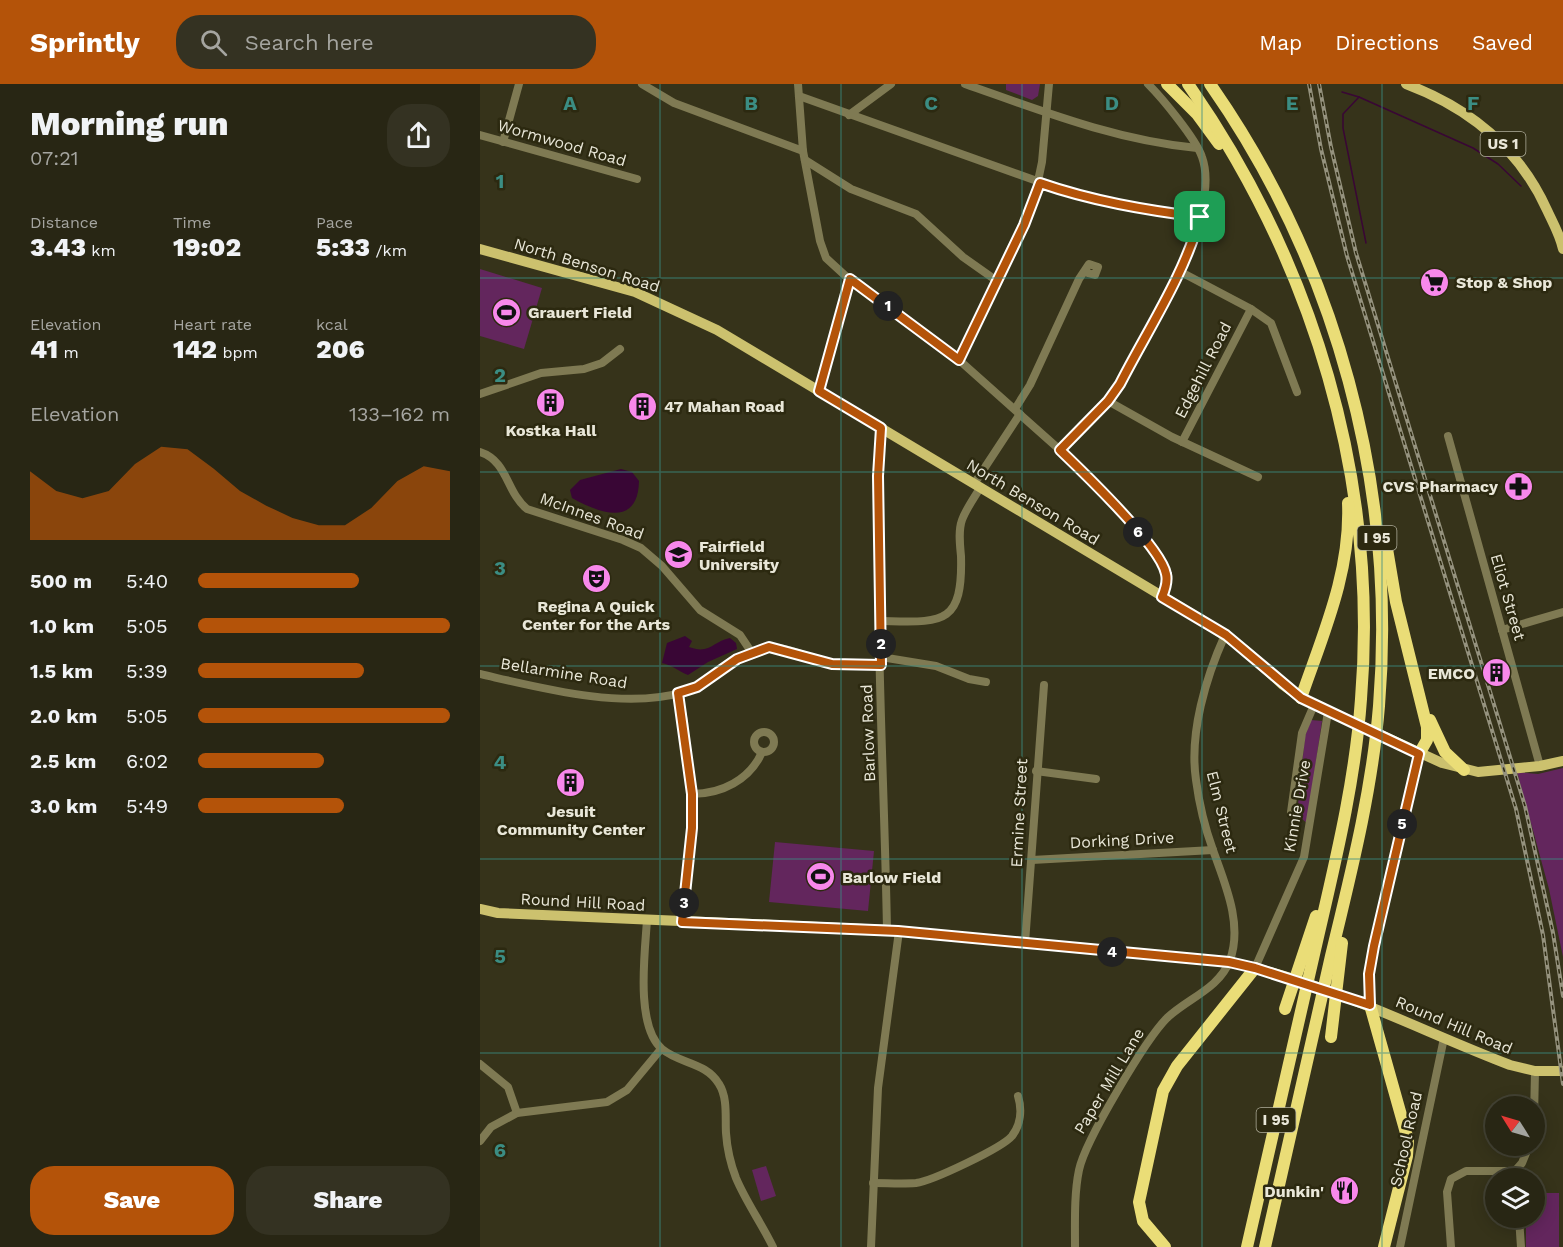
<!DOCTYPE html>
<html lang="en">
<head>
<meta charset="utf-8">
<style>
  :root { --surface:#282614; --page:#343222; --text:#f1f3f6; --muted:#a5a5a0; --line:#444334; --accent:#b45309 }
  body { margin:0; font-family:"Work Sans",sans-serif; background:var(--page); color:var(--text); height:100vh; display:flex; flex-direction:column; font-size:22px; white-space:nowrap }
  * { box-sizing:border-box; margin:0 }
  p { font-size:20px; color:var(--muted) }
  .icon { flex:none; width:33px; height:33px; fill:none; stroke:currentColor; stroke-width:2; stroke-linecap:round; stroke-linejoin:round }
  .map { position:relative; flex:1; overflow:hidden }
  .sheet { display:flex; flex-direction:column; background:var(--surface); width:480px }
  .sheet>* { flex:none }
  .needle { width:39px; rotate:307deg }
  .buttons { position:absolute; left:1005px; top:1012px; display:grid; gap:12px }
  .buttons a { display:grid; place-items:center; width:60px; height:60px; border-radius:50%; background:var(--surface); box-shadow:0 3px 15px #0003,0 0 0 2px var(--line); font-size:30px }
  .pin { position:absolute; display:grid; place-items:center; width:51px; height:51px; color:#fff; margin:-26px; border-radius:12px; box-shadow:0 3px 9px #0006 }
  .km { position:absolute; width:30px; height:30px; margin:-15px; border-radius:50%; background:#222; color:#fff; font-size:16px; line-height:30px; text-align:center }
  .round { display:grid; place-items:center; flex:none; width:63px; height:63px; border-radius:24px; background:var(--page) }
  .head { display:flex; align-items:center; justify-content:space-between; height:102px; padding:0 30px }
  h1 { font-size:33px; font-weight:800; line-height:45px }
  .stats { display:grid; grid-template-columns:repeat(3,1fr); gap:9px; height:102px; padding:6px 30px }
  .stats div { display:grid; align-content:center }
  .stats b { font-size:26px; font-weight:800 }
  .stats small { font-size:16px; font-weight:400 }
  .stats p { font-size:16px }
  .chart { height:168px; padding:12px 30px }
  .chart p { display:flex; justify-content:space-between }
  .chart svg { width:100%; height:108px; margin-top:6px; fill:var(--accent); opacity:.7 }
  .primary-button { display:flex; gap:12px; margin-top:auto; padding:12px 30px }
  .primary-button a { flex:1; height:69px; border-radius:24px; background:var(--accent); color:#fff; font-size:24px; font-weight:800; line-height:69px; text-align:center }
  .primary-button a+a { background:var(--page); color:var(--text) }
  ul { padding:0 30px; list-style:none; font-size:20px }
  li { display:grid; grid-template-columns:96px 72px 1fr; align-items:center; height:45px }
  li i { height:15px; border-radius:8px; background:var(--accent) }
  header { display:flex; align-items:center; gap:36px; box-sizing:border-box; height:84px; padding:0 30px; background:var(--accent); color:#fff }
  header strong { font-size:28px }
  nav { display:flex; gap:33px; margin-inline-start:auto; font-size:21px }
  .search { width:420px; height:54px; background:var(--page); display:flex; align-items:center; gap:15px; box-sizing:border-box; padding:0 21px; border-radius:24px; color:var(--muted); font-size:22px }
  main { display:flex; flex:1; min-height:0 }
  .map>svg:first-child { display:block }
</style>
</head>
<body>
<header>
<strong>Sprintly</strong>
<div class="search"><svg class="icon" aria-label="search" viewBox="0 0 24 24"><circle cx="10" cy="10" r="6"/><path d="M15 15l6 6"/></svg>Search here</div>
<nav><a>Map</a><a>Directions</a><a>Saved</a></nav>
</header>
<main>
<section class="sheet">
<div class="head"><div><h1>Morning run</h1><p>07:21</p></div><a class="round"><svg class="icon" aria-label="share" viewBox="0 0 24 24"><path d="M12 15V3M7 8l5-5 5 5M5 13v7h14v-7"/></svg></a></div>
<div class="stats">
<div><p>Distance</p><b>3.43<small> km</small></b></div>
<div><p>Time</p><b>19:02</b></div>
<div><p>Pace</p><b>5:33<small> /km</small></b></div>
</div>
<div class="stats">
<div><p>Elevation</p><b>41<small> m</small></b></div>
<div><p>Heart rate</p><b>142<small> bpm</small></b></div>
<div><p>kcal</p><b>206</b></div>
</div>
<div class="chart"><p><span>Elevation</span>133–162 m</p>
<svg viewBox="0 0 160 44" preserveAspectRatio="none"><path d="M0 44V16L10 24L20 27L30 24L40 13L50 6L60 7L70 15L80 24L90 30L100 35L110 38L120 38L130 31L140 20L150 14L160 16V44z"/></svg>
</div>
<ul>
<li><b>500 m</b>5:40<i style="width:64%"></i></li>
<li><b>1.0 km</b>5:05<i style="width:100%"></i></li>
<li><b>1.5 km</b>5:39<i style="width:66%"></i></li>
<li><b>2.0 km</b>5:05<i style="width:100%"></i></li>
<li><b>2.5 km</b>6:02<i style="width:50%"></i></li>
<li><b>3.0 km</b>5:49<i style="width:58%"></i></li>
</ul>
<div class="primary-button"><a>Save</a><a>Share</a></div>
</section>
<div class="map">
<svg width="1083" height="1163" viewBox="0 0 1083 1163">
  <rect width="100%" height="100%" fill="#36331a"/>
  <g fill="#63265d">
    <polygon points="526,0 560,0 558,12 552,16 526,6"/>
    <polygon points="0,185 62,204 44,265 0,252"/>
    <polygon points="831,636 842,637 827,739 817,731 825,652"/>
    <polygon points="1083,684 1083,873 1069,805 1037,688 1058,690"/>
    <polygon points="295,758 394,767 388,827 289,818"/>
    <polygon points="286,1082 296,1112 281,1117 272,1086"/>
    <polygon points="1055,1109 1079,1109 1079,1163 1046,1163 1046,1134 1054,1134"/>
  </g>
  <g fill="#390635">
    <path d="M141,385l11,3 7,9c-1,47 -40,32 -67,17l-2,-8 10,-10z"/>
    <path d="M205,552l7,5 -3,6c21,8 24,-6 41,-9l6,5 1,6 -29,13 -20,13c-10,-4 -16,-10 -26,-12l5,-20z"/>
  </g>
  <g fill="none" stroke-linecap="round" stroke-linejoin="round">
    <g stroke="#390635" stroke-width="1.5">
      <polyline points="862,8 879,13 993,64 1018,80 1041,102"/>
      <polyline points="879,13 863,30 863,44 886,159"/>
    </g>
    <g stroke="#7f7a53" stroke-width="8">
      <polyline points="162,0 194,19 323,67"/>
      <polyline points="318,0 323,67 340,157 346,174 370,196 479,276 580,366 651,439 683,482 687,493 682,513"/>
      <path d="M485,0c77,27 150,56 232,64"/>
      <polyline points="319,12 602,113 654,124 720,133"/>
      <polyline points="369,31 411,0"/>
      <polyline points="0,51 157,95"/>
      <polyline points="23,58 39,0"/>
      <polyline points="325,76 371,105 436,130 483,173 517,197"/>
      <polyline points="699,187 771,225 791,239 817,308"/>
      <polyline points="479,276 554,116 562,78 569,0"/>
      <polyline points="339,307 370,196"/>
      <polyline points="0,310 61,289 104,285 122,279 140,265"/>
      <polyline points="628,317 692,353 778,393"/>
      <polyline points="535,325 550,301 599,195 609,180 618,183 615,191 604,188"/>
      <path d="M401,344c-8,167 3,335 6,502"/>
      <polyline points="968,352 1060,682"/>
      <polyline points="702,358 771,225"/>
      <path d="M580,366l48,-49 12,-17c27,-53 103,-169 82,-227 -6,-18 -40,-59 -54,-73"/>
      <path d="M0,368c28,9 26,40 47,57l96,31 18,8 21,18 38,44 40,25 12,18"/>
      <polyline points="494,400 540,330"/>
      <path d="M401,537c60,1 82,6 80,-65 -1,-11 -3,-25 1,-36 4,-11 12,-22 18,-32"/>
      <polyline points="1022,546 1083,528"/>
      <polyline points="401,573 456,582 489,595 506,598"/>
      <path d="M0,590c61,14 143,36 204,18 31,-9 51,-39 85,-44 15,-3 45,12 62,15 16,4 33,3 50,2"/>
      <polyline points="198,609 204,637 212,727 202,838"/>
      <circle cx="284" cy="658" r="10"/>
      <polyline points="556,687 616,695"/>
      <path d="M212,710c29,0 58,-14 70,-42"/>
      <polyline points="811,728 822,649 834,621"/>
      <polyline points="552,776 733,766"/>
      <path d="M167,836c-2,32 -12,106 15,129 18,15 44,13 57,35 9,14 6,34 7,49 1,15 5,32 10,45 10,24 26,46 37,69"/>
      <polyline points="545,859 564,601"/>
      <polyline points="775,884 824,773 848,628"/>
      <polyline points="890,921 889,890 894,862 939,670"/>
      <polyline points="0,980 28,1003 37,1029"/>
      <polyline points="1054,1034 1055,987"/>
      <polyline points="0,1057 11,1043 37,1029 127,1018 147,1006 181,965"/>
      <polyline points="1035,1087 1042,1079 1049,1062"/>
      <path d="M393,1099c14,0 29,1 43,0 16,-2 86,-35 96,-47 9,-12 10,-27 6,-40"/>
      <polyline points="1039,1134 1041,1163"/>
      <polyline points="391,1163 398,1004 419,847"/>
      <path d="M595,1163c0,-25 -1,-53 4,-77 6,-29 67,-131 88,-152 21,-20 52,-29 63,-58 13,-36 -5,-76 -17,-110 -8,-22 -14,-47 -17,-70 -7,-47 10,-103 29,-145"/>
      <polyline points="920,1163 964,954"/>
      <polyline points="971,1163 967,1108 971,1095 986,1087 1035,1087 1036,1095"/>
    </g>
    <g stroke="#ccc16e" stroke-width="10">
      <path d="M926,0c64,24 113,64 141,126 6,13 13,25 16,39"/>
      <polyline points="0,165 155,208 237,246 722,536 765,566 803,601 821,614 962,679 998,688 1060,682 1083,677"/>
      <path d="M0,825l18,4 389,17 342,32c100,20 187,67 281,103l25,6h28"/>
    </g>
    <g stroke="#eadd77" stroke-width="12">
      <polyline points="687,0 717,30 739,60"/>
      <path d="M708,0c125,179 191,396 173,615 -6,85 -27,168 -46,251 -23,99 -45,198 -68,297"/>
      <path d="M730,0c126,180 187,403 169,622 -7,85 -28,167 -48,250 -22,97 -44,194 -66,291"/>
      <polyline points="905,453 916,518 947,643 947,656 939,670"/>
      <path d="M821,614c22,-64 50,-126 47,-195"/>
      <polyline points="950,636 965,668 984,686"/>
      <polyline points="890,921 928,1056 927,1072 904,1163"/>
      <polyline points="805,925 836,832"/>
      <polyline points="851,953 862,859"/>
      <polyline points="685,1163 663,1137 659,1118 683,1007 697,982 775,884"/>
    </g>
    <defs>
      <g id="rail">
        <polyline points="829,0 841,65 867,172 1036,725 1063,851 1083,1000"/>
        <polyline points="839,0 851,63 876,169 1045,722 1073,849 1083,912"/>
      </g>
    </defs>
    <use href="#rail" stroke="#95927e" stroke-width="4"/>
    <use href="#rail" stroke="#2c2910" stroke-width="1.5" stroke-dasharray="4.5" stroke-linecap="butt"/>
  </g>
  <g fill="none" stroke-linecap="round" stroke-linejoin="round">
    <defs>
      <path id="route" d="M560,99c52,18 105,27 160,34 -15,57 -53,114 -80,167l-12,17 -48,49c23,22 101,97 106,124 2,8 -1,16 -4,23l64,38 75,63 118,56 -45,192 -5,28 1,31 -115,-37 -26,-6 -331,-31 -216,-9 10,-94v-34l-14,-101 19,-6 40,-28 32,-12 63,17 49,1 -3,-189 3,-48 -62,-37 31,-112 109,81 65,-135z"/>
    </defs>
    <use href="#route" stroke="#fff" stroke-width="12"/>
    <use href="#route" stroke="#b45309" stroke-width="8"/>
  </g>
  <path fill="none" stroke="#3b8d83" stroke-width="1.5" stroke-opacity="0.55" d="M180,0v1163M361,0v1163M542,0v1163M722,0v1163M902,0v1163M0,194h1083M0,388h1083M0,582h1083M0,775h1083M0,969h1083"/>
  <defs>
    <symbol id="supermarket-disc" viewBox="-11 -11 22 22"><circle r="9.5" fill="#f888eb" stroke="#2c2910"/><path d="M-6-5.5h2.5l.6 2H6L4.5 2H-2.5L-4.4-4H-6ZM-1.5 3.2a1.3 1.3 0 1 0 .1 0ZM3 3.2a1.3 1.3 0 1 0 .1 0Z" fill="#111"/></symbol>
    <symbol id="stadium-disc" viewBox="-11 -11 22 22"><circle r="9.5" fill="#f888eb" stroke="#2c2910"/><path d="M0-5a6.5 5 0 1 0 0 10a6.5 5 0 1 0 0-10ZM-3.5-1.8h7v3.6h-7Z" fill="#111"/></symbol>
    <symbol id="building-disc" viewBox="-11 -11 22 22"><circle r="9.5" fill="#f888eb" stroke="#2c2910"/><path d="M-4-6H4V6H1V3H-1V6H-4ZM-2.5-4.3h1.7v1.8h-1.7ZM.8-4.3h1.7v1.8H.8ZM-2.5-1h1.7V.8h-1.7ZM.8-1h1.7V.8H.8Z" fill="#111"/></symbol>
    <symbol id="pharmacy-disc" viewBox="-11 -11 22 22"><circle r="9.5" fill="#f888eb" stroke="#2c2910"/><path d="M-2-6h4v4h4v4h-4v4h-4v-4h-4v-4h4Z" fill="#111"/></symbol>
    <symbol id="university-disc" viewBox="-11 -11 22 22"><circle r="9.5" fill="#f888eb" stroke="#2c2910"/><path d="M0-5L7-2L0 1L-7-2ZM-4 1L0 2.5L4 1V4Q0 6-4 4Z" fill="#111"/></symbol>
    <symbol id="theatre-disc" viewBox="-11 -11 22 22"><circle r="9.5" fill="#f888eb" stroke="#2c2910"/><path d="M-5-5.5Q0-4 5-5.5V0Q5 5 0 6Q-5 5-5 0ZM-3.3-2.5H-1v1.5H-3.3ZM1-2.5H3.3v1.5H1ZM-2.8 1Q0 5.5 2.8 1Z" fill="#111"/></symbol>
    <symbol id="restaurant-disc" viewBox="-11 -11 22 22"><circle r="9.5" fill="#f888eb" stroke="#2c2910"/><path d="M-5-6h1v4h1v-4h1v4h1v-4h1v5L-1.5 .5V6h-2V.5L-5-1ZM5-6V6H3V1.5H1.5Q1.5-4 5-6Z" fill="#111"/></symbol>
  </defs>
  <g fill-rule="evenodd">
    <use href="#supermarket-disc" x="938" y="182" width="33" height="33"/>
    <use href="#stadium-disc" x="10" y="212" width="33" height="33"/>
    <use href="#building-disc" x="54" y="302" width="33" height="33"/>
    <use href="#building-disc" x="146" y="306" width="33" height="33"/>
    <use href="#pharmacy-disc" x="1022" y="386" width="33" height="33"/>
    <use href="#university-disc" x="182" y="454" width="33" height="33"/>
    <use href="#theatre-disc" x="100" y="478" width="33" height="33"/>
    <use href="#building-disc" x="1000" y="572" width="33" height="33"/>
    <use href="#building-disc" x="74" y="682" width="33" height="33"/>
    <use href="#stadium-disc" x="324" y="776" width="33" height="33"/>
    <use href="#restaurant-disc" x="848" y="1090" width="33" height="33"/>
  </g>
  <g text-anchor="middle" dominant-baseline="central" stroke-width="5" stroke-linejoin="round" paint-order="stroke">
    <g fill="#2c2910" stroke="#b0ae9c" stroke-width="1.5">
      <rect x="1000.5" y="48" width="45" height="24" rx="4.5"/>
      <rect x="877.5" y="442" width="39" height="24" rx="4.5"/>
      <rect x="776.5" y="1024" width="39" height="24" rx="4.5"/>
    </g>
    <g font-size="15" font-weight="bold" fill="#e9e7d8">
      <text x="1023" y="60">US 1</text>
      <text x="897" y="454">I 95</text>
      <text x="796" y="1036">I 95</text>
    </g>
    <g font-size="16" fill="#e9e7d8" stroke="#2c2910">
      <text transform="translate(82 59) rotate(16)">Wormwood Road</text>
      <text transform="translate(107 181) rotate(17)">North Benson Road</text>
      <text transform="translate(723 286) rotate(-63)">Edgehill Road</text>
      <text transform="translate(553 418) rotate(31)">North Benson Road</text>
      <text transform="translate(112 432) rotate(20)">McInnes Road</text>
      <text transform="translate(1028 513) rotate(74)">Eliot Street</text>
      <text transform="translate(84 589) rotate(9)">Bellarmine Road</text>
      <text transform="translate(388 649) rotate(-92)">Barlow Road</text>
      <text transform="translate(817 722) rotate(-80)">Kinnie Drive</text>
      <text transform="translate(742 728) rotate(76)">Elm Street</text>
      <text transform="translate(539 729) rotate(-87)">Ermine Street</text>
      <text transform="translate(642 756) rotate(-3)">Dorking Drive</text>
      <text transform="translate(103 818) rotate(3)">Round Hill Road</text>
      <text transform="translate(974 941) rotate(23)">Round Hill Road</text>
      <text transform="translate(629 997) rotate(-59)">Paper Mill Lane</text>
      <text transform="translate(926 1055) rotate(-77)">School Road</text>
    </g>
    <g font-size="16" font-weight="bold" fill="#e9e7d8" stroke="#2c2910" text-anchor="start">
      <text x="976" y="198">Stop &amp; Shop</text>
      <text x="48" y="228">Grauert Field</text>
      <text x="184" y="322">47 Mahan Road</text>
      <text x="71" y="346" text-anchor="middle">Kostka Hall</text>
      <text x="1018" y="402" text-anchor="end">CVS Pharmacy</text>
      <text x="219" y="462">Fairfield<tspan x="219" dy="18">University</tspan></text>
      <text x="116" y="522" text-anchor="middle">Regina A Quick<tspan x="116" dy="18">Center for the Arts</tspan></text>
      <text x="995" y="589" text-anchor="end">EMCO</text>
      <text x="91" y="727" text-anchor="middle">Jesuit<tspan x="91" dy="18">Community Center</tspan></text>
      <text x="362" y="793">Barlow Field</text>
      <text x="844" y="1107" text-anchor="end">Dunkin'</text>
    </g>
  </g>
  <g font-size="20" text-anchor="middle" font-weight="bold" fill="#3b8d83" stroke="#2c2910" stroke-width="5" stroke-linejoin="round" paint-order="stroke">
    <text x="90" y="26">A</text>
    <text x="271" y="26">B</text>
    <text x="451" y="26">C</text>
    <text x="632" y="26">D</text>
    <text x="812" y="26">E</text>
    <text x="993" y="26">F</text>
    <text x="20" y="104">1</text>
    <text x="20" y="298">2</text>
    <text x="20" y="491">3</text>
    <text x="20" y="685">4</text>
    <text x="20" y="879">5</text>
    <text x="20" y="1073">6</text>
  </g>
</svg>
<div class="buttons">
<a><svg class="needle" viewBox="-14 -14 28 28"><path d="M0-13l5 13h-10z" fill="#e53935"/><path d="M0 13l5-13h-10z" fill="#a5a5a0"/></svg></a>
<a><svg class="icon" aria-label="layers" viewBox="0 0 24 24"><path d="M12 4l9 5-9 5-9-5zM3 14l9 5 9-5"/></svg></a>
</div>
<div class="pin" style="left:720px;top:133px;background:#1e9e55"><svg class="icon" aria-label="arrive" viewBox="0 0 24 24"><path d="M6 21V4h12l-3 4 3 4H6"/></svg></div>
<b class="km" style="left:408px;top:222px">1</b>
<b class="km" style="left:401px;top:560px">2</b>
<b class="km" style="left:204px;top:819px">3</b>
<b class="km" style="left:632px;top:868px">4</b>
<b class="km" style="left:922px;top:740px">5</b>
<b class="km" style="left:658px;top:448px">6</b>
</div>
</main>
</body>
</html>
